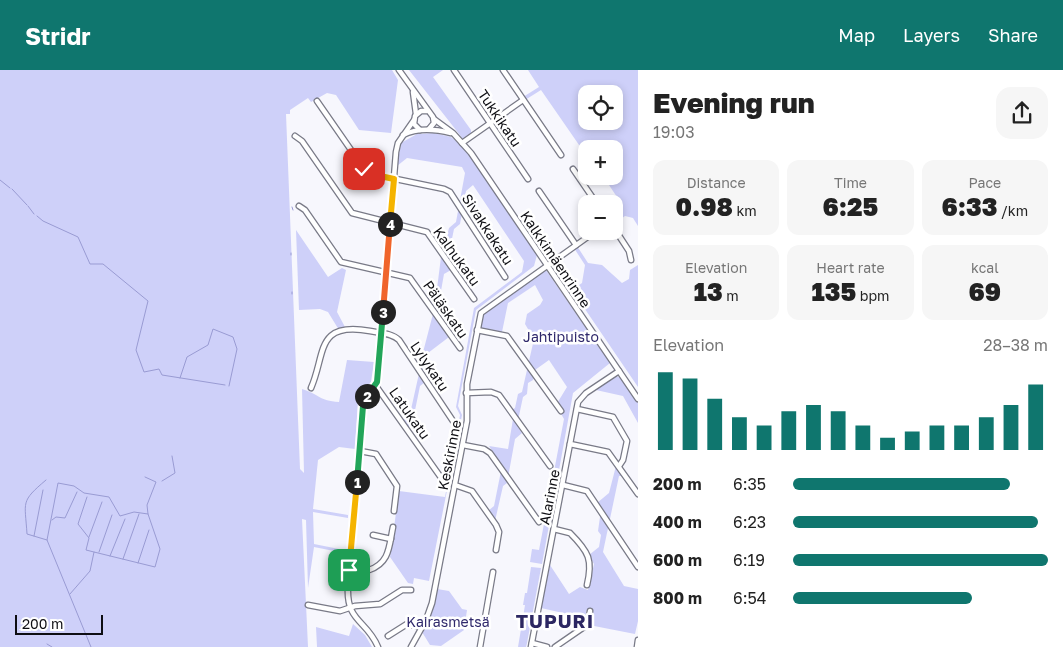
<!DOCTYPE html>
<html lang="en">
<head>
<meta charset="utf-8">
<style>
  :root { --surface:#fff; --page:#f6f6f6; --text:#222; --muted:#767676; --accent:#0f766e }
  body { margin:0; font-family:"Golos Text",sans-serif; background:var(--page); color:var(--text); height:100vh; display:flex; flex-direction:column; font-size:19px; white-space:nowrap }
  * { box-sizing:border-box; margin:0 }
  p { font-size:16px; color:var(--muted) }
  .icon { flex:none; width:28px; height:28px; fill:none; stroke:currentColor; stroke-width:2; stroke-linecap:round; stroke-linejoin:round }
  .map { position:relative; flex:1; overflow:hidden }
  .sheet { display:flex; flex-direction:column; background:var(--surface); width:425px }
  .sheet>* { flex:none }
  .controls { position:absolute; left:578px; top:15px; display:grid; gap:10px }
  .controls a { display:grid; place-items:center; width:45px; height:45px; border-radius:10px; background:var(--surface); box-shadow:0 2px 8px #0003; font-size:25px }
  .scale { position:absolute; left:15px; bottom:12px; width:88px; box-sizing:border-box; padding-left:5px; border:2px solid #0e0e13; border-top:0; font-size:14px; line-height:18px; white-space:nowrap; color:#0e0e13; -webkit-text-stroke:4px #fff; paint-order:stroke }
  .pin { position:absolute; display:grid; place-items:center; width:42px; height:42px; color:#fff; margin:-21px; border-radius:10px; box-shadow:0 2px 8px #0006 }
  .km { position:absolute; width:25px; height:25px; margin:-12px; border-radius:50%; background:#222; color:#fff; font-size:14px; line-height:25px; text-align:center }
  .round { display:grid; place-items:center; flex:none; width:52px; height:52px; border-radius:15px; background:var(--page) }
  .head { display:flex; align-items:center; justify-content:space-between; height:85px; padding:0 15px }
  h1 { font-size:28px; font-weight:800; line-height:38px }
  .metrics { display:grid; grid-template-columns:repeat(3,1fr); gap:8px; height:85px; padding:5px 15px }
  .metrics div { display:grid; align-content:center; border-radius:12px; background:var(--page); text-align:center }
  .metrics b { font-size:25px; font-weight:800 }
  .metrics small { font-size:14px; font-weight:400 }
  .metrics p { font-size:14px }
  .chart { height:140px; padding:10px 15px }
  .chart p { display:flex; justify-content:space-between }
  .chart svg { width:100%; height:90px; margin-top:5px; stroke:var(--accent); stroke-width:6 }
  ul { padding:0 15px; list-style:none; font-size:16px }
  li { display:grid; grid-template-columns:80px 60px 1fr; align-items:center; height:38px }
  li i { height:12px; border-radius:6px; background:var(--accent) }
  header { display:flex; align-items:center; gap:30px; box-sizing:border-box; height:70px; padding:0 25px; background:var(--accent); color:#fff }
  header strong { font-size:24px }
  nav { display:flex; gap:28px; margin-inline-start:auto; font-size:18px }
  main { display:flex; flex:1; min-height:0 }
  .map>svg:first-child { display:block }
</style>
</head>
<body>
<header>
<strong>Stridr</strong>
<nav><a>Map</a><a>Layers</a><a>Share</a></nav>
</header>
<main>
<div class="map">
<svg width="638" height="577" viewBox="0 0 638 577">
  <rect width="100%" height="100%" fill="#f7f7fd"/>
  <g fill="#ced0f9" fill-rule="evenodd">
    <path d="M0,0h392l6,10 -7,53 -32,-3 -23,-35 -9,-2 -16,9 -3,-4 -18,12v4h-4l14,355 4,4 -2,-84c17,5 17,12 37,13l8,-42 27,2 -3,20 -13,18 -3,49 -16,-2 -21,13 -5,49 35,6v3l-35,-6 1,32 30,6v3l-30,-6 -6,41 -2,-68 -4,-1 6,128h-308z"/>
    <polygon points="409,0 443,0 433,7 471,60 471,64 463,69"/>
    <path d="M528,0h110v156l-5,-8 -8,-2 -11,8v-5l8,-6 1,-7 -20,-30h11v-27h-28v6l-45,-65 -16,10 -2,-3 16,-10zM586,24h28v27h-28z"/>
    <polygon points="434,63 451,67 464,77 537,185 534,196 476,240 458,336 462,345 429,511 414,508 413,514 408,513 390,487 399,421 445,427 460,345 456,337 474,238 522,202 524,191 473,115 466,121 460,154 454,159 447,193 451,200 444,204 436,249 449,267 428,283 422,308 425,312 420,316 412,355 408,358 403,350 410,344 420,299 417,293 421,290 434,240 430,233 436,227 442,179 444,178 449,158 456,152 465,103 462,97 407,88 397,96 401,73 417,64"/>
    <polygon points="296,160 328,207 342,198 346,200 337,242 345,257 339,260 328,242 320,239 299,240"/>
    <polygon points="577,176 588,193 602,195 622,213 629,209 630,200 638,195 638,317 572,220 582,213 585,195 574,178"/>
    <polygon points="546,200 610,293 573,323 542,494 530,492 532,479 539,480 564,349 556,335 567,317 549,290 535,300 533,310 528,313 527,324 523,327 517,355 522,363 515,369 507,413 503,416 495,451 488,441 494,436 502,396 489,376 508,379 514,343 512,340 515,338 518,324 522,322 534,269 525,254 527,244 540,235 543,230 535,215 508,233 502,262 479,259 483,243"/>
    <polygon points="615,305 620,308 638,333 638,353 623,326 596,320"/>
    <polygon points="616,396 623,406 619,406 603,482 624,516 638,519 638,551 635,564 589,555 592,540 587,539 585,548 541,538 550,495 569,524 580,517 588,520 594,494 589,485 599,477 601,465 598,461 601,440 597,433 609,423"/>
    <polygon points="531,497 541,498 527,573 526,577 518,577 525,535 523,535 525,523 527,523"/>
    <polygon points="437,519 449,521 462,539 467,540 464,560 441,576 430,575 422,562 432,543"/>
    <polygon points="353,554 365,565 372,577 317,577 316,557 349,566"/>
  </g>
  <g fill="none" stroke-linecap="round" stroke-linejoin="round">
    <g stroke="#999bd3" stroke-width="1">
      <polyline points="0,110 10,118"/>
      <polyline points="12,119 27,135"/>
      <polyline points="28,136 34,144"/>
      <polyline points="292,137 293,140"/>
      <polyline points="37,146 43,151 78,167 90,194 103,194 148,231 136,280 144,302 159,299 162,305 225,315"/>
      <polyline points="291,185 291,183"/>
      <polyline points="292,224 292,222"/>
      <polyline points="180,308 187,287 208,275 213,259 233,267 237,279 229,316"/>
      <path d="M46,410c-26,22 -21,21 -19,54l20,6"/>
      <polyline points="162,411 175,403 172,386"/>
      <polyline points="87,427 78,454 89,468 86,480 94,482"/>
      <polyline points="52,450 56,447 65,448 77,422"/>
      <polyline points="34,466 43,420"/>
      <polyline points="89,467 102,432"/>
      <polyline points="99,482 112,445"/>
      <polyline points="110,486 125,449"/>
      <polyline points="123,489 139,444"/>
      <polyline points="138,493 149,460"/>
      <polyline points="70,524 90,501 94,482 155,497 160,479 148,444 147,435 156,412 145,407"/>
      <polyline points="47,574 52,577"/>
      <polyline points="91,577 47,470 58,413 74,416 84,423 109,427 120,446 134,442 148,444"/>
    </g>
    <defs>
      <g id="minor">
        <polyline points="399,0 433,47 434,53 429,59"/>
        <polyline points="454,0 528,109"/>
        <polyline points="503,0 561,85"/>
        <polyline points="413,22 416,44"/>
        <polyline points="317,31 367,103 444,119 450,122 505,207"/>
        <polyline points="434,49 453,63 471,83 638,329"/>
        <polyline points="420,60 414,54 415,46 421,41 427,41"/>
        <path d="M403,65c15,-8 32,-6 48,-2"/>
        <polyline points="295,66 302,71 352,143 427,162 474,229"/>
        <polyline points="462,73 523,30"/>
        <polyline points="573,99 597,134"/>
        <polyline points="539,121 576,175"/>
        <polyline points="299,136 305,140 341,192 410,208 460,278"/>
        <polyline points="614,158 629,181 631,190"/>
        <polyline points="477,260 507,266 561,341"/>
        <polyline points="376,316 442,409"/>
        <path d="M311,318c15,-34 4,-67 59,-57 10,2 22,2 29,9l54,81"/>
        <polyline points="466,323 491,322 499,325 550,396"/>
        <polyline points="577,339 613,347 627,371 623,390 619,396"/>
        <polyline points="570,374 608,382 638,424"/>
        <polyline points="463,375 484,379 490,383 539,452"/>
        <polyline points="360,381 376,384 397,416 394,441"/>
        <polyline points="455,415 472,421 496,455 499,462 496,480"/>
        <polyline points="563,415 587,421 638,497"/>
        <path d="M554,459l16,4c19,19 23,27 17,52"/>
        <polyline points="373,465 391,469"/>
        <path d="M350,497l19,3c21,-7 20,-24 24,-43"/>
        <polyline points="308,535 340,541 355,536 380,534 402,520 411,520"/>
        <polyline points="388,566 407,554 422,557"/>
        <polyline points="532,573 547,577"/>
        <path d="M378,577c-11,-27 -32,-25 -30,-60l15,-181c3,-12 13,-18 15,-30l18,-224 2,-9 16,-23"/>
        <polyline points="411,577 426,550 432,533 467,351 467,314 481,243 596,161"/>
        <polyline points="480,577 493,502"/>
        <polyline points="531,577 578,332 586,323 619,301"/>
        <polyline points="555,577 584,557 588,553 590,541"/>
        <polyline points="637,577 638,570"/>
      </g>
    </defs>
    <use href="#minor" stroke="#797a87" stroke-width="7"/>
    <use href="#minor" stroke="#fff" stroke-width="4.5"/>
  </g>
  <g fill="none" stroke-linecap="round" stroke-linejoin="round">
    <defs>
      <polyline id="split-1" points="349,500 357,412"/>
      <polyline id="split-2" points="357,412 363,336 367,326"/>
      <polyline id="split-3" points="367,326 377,312 383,242"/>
      <polyline id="split-4" points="383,242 390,154"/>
      <polyline id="split-5" points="364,99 371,104 394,109 390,154"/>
    </defs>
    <use href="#split-1" stroke="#fff" stroke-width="10"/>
    <use href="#split-2" stroke="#fff" stroke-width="10"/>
    <use href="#split-3" stroke="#fff" stroke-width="10"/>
    <use href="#split-4" stroke="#fff" stroke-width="10"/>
    <use href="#split-5" stroke="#fff" stroke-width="10"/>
    <use href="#split-1" stroke="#f5b400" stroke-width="6"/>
    <use href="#split-2" stroke="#22a559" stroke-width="6"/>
    <use href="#split-3" stroke="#22a559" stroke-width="6"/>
    <use href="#split-4" stroke="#f0652b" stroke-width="6"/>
    <use href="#split-5" stroke="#f5b400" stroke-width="6"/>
  </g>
  <g text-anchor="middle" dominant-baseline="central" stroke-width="5" stroke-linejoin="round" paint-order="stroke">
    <g font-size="14" fill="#0e0e13" stroke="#fff">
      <text transform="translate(500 48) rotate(56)">Tukkikatu</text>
      <text transform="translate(488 159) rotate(57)">Sivakkakatu</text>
      <text transform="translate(457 186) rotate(54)">Kalhukatu</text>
      <text transform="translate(556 189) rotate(56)">Kalkkimäenrinne</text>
      <text transform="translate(446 239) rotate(55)">Päläskatu</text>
      <text transform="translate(430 296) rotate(56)">Lylykatu</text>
      <text transform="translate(410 343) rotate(55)">Latukatu</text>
      <text transform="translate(449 385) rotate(-79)">Keskirinne</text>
      <text transform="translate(549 427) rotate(-79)">Alarinne</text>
    </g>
    <g font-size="14" fill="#2f286b" stroke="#fff">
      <text x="561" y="266">Jahtipuisto</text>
      <text x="448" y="551">Kairasmetsä</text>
    </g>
    <g font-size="19" font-weight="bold" letter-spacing="1" fill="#2c2762" stroke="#fff">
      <text x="555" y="550">TUPURI</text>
    </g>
  </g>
</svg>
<div class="controls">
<a><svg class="icon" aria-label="locate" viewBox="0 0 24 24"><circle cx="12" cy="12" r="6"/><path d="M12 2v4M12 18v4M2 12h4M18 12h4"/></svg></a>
<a>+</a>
<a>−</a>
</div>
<div class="scale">200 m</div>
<div class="pin" style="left:349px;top:500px;background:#1e9e55"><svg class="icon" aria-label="arrive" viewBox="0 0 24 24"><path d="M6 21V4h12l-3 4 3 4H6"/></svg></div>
<div class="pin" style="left:364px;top:99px;background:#d93025"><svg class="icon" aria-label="check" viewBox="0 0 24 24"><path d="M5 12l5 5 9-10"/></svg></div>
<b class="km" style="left:357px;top:412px">1</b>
<b class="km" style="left:367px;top:326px">2</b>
<b class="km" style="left:383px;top:242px">3</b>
<b class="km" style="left:390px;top:154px">4</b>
</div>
<section class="sheet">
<div class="head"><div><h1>Evening run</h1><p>19:03</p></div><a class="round"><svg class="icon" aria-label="share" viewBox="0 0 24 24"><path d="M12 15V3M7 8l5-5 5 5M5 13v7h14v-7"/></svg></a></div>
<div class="metrics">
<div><p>Distance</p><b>0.98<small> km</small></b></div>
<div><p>Time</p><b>6:25</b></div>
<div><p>Pace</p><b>6:33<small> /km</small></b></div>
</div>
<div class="metrics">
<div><p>Elevation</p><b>13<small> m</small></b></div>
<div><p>Heart rate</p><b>135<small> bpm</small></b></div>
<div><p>kcal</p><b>69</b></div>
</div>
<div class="chart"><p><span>Elevation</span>28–38 m</p>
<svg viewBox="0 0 160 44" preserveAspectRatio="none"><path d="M5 44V6M15 44V9M25 44V19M35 44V28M45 44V32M55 44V25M65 44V22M75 44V25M85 44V32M95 44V38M105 44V35M115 44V32M125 44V32M135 44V28M145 44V22M155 44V12"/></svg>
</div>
<ul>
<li><b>200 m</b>6:35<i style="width:85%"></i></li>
<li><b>400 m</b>6:23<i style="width:96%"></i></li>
<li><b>600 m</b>6:19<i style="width:100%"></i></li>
<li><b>800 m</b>6:54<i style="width:70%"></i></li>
</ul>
</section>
</main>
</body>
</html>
